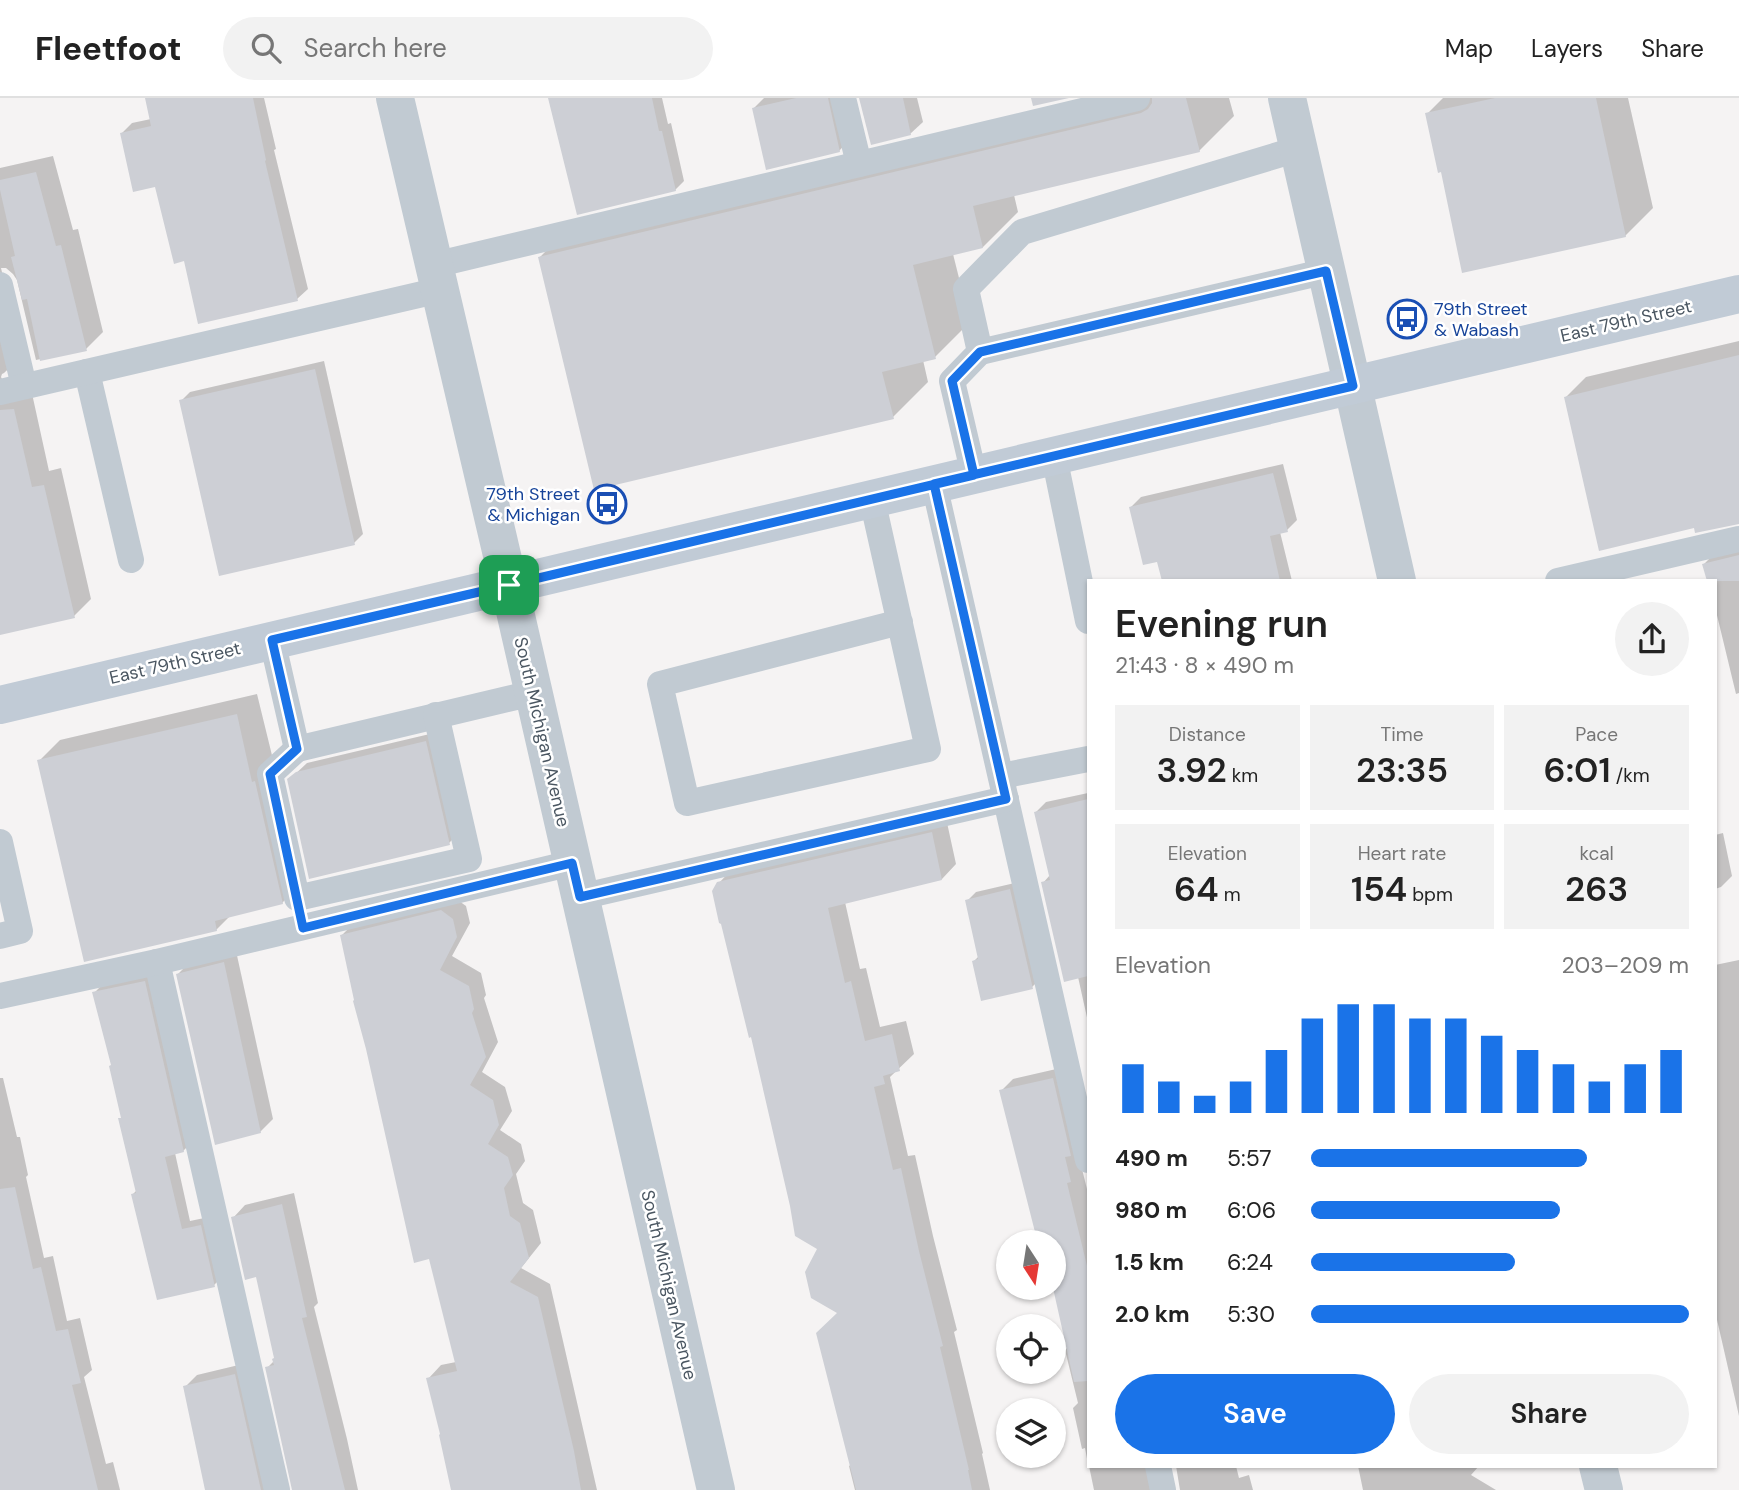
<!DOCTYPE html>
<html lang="en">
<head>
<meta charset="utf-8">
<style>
  :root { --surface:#fff; --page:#f2f2f2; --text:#222; --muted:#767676; --line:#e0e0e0; --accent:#1a73e8 }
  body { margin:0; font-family:"DM Sans",sans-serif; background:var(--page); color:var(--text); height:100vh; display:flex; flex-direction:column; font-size:26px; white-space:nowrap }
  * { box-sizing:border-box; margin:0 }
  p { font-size:23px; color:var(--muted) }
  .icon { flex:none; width:38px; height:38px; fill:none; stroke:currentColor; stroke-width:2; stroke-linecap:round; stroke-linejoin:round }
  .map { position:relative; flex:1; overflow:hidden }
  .side { position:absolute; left:1087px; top:481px; width:630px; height:889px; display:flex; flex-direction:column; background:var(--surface); border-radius:0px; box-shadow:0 2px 5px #0004 }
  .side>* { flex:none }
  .needle { width:46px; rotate:168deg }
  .buttons { position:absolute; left:996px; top:1132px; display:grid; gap:14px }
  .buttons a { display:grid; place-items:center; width:70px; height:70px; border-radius:50%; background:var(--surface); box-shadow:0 2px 5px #0004; font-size:35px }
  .pin { position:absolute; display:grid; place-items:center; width:60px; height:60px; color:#fff; margin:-30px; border-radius:14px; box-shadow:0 4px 10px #0006 }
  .round { display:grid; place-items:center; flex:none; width:74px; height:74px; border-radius:37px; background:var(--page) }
  .overview { display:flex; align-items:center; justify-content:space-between; height:119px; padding:0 28px }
  h1 { font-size:38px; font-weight:600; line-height:52px }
  .figures { display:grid; grid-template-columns:repeat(3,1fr); gap:10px; height:119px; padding:7px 28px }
  .figures div { display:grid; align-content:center; border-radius:0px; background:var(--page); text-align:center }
  .figures b { font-size:35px; font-weight:600 }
  .figures small { font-size:19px; font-weight:400 }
  .figures p { font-size:19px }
  .chart { height:196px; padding:14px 28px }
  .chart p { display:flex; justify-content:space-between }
  .chart svg { width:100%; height:126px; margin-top:7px; stroke:var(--accent); stroke-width:6 }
  .primary-button { display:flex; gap:14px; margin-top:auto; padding:14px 28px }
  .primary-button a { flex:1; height:80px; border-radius:42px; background:var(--accent); color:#fff; font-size:28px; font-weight:600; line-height:80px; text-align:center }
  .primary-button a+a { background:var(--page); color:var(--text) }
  ul { padding:0 28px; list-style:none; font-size:23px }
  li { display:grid; grid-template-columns:112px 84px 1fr; align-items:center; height:52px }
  li i { height:18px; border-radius:9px; background:var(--accent) }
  header { display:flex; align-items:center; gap:42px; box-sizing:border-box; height:98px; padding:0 35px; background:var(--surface); border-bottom:2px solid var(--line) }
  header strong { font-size:33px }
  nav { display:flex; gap:38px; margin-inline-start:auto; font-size:24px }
  .search { width:490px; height:63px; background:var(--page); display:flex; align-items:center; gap:18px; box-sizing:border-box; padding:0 24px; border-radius:38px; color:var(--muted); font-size:26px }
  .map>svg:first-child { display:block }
</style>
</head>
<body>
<header>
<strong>Fleetfoot</strong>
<div class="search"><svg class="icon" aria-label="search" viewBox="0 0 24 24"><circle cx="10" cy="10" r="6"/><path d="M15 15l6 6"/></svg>Search here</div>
<nav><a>Map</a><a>Layers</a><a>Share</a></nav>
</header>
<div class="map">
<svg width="1739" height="1392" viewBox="0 0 1739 1392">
  <rect width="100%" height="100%" fill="#f5f3f3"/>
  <g fill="#0003">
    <polygon points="147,0 264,0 276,51 274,52 308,191 297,201 186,161 156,86 122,35 132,25 151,21"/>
    <polygon points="550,0 662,0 668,26 671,25 684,83 675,92"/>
    <polygon points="764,0 842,0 851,40 839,53 754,10"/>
    <polygon points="861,0 917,0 923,24 910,36"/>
    <polygon points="1099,0 1229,0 1234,18 1199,53 1014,97 1018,114 983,149 953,156 970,224 935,259 923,262 928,284 893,319 540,159 575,124"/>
    <polygon points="1443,0 1628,0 1653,110 1625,138 1442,72 1427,16"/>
    <polygon points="53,58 73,132 78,131 103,234 86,251 36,262 17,182 13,176 6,170 1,170 22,258 4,275 2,276 1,279 5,287 31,291 49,373 61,370 91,501 74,518 0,535 0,70"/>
    <polygon points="1739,243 1739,422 1695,428 1566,299 1586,279"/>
    <polygon points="324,263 363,436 354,445 181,303 190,294"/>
    <polygon points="1283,366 1297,422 1287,432 1280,434 1292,483 1164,483 1159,462 1131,409 1141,399"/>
    <polygon points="1739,447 1739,595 1736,596 1715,509 1715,483 1709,483 1704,466 1719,451"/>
    <polygon points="257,596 303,784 282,805 230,818 216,832 39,663 60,642"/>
    <polygon points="434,635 458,736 449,745 289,682 307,665"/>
    <polygon points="1088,695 1088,924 1078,879 1043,785 1050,777 1036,714 1046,704"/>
    <polygon points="946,720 956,766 942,781 845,804 860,871 866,870 880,929 906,923 914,956 890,979 908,1058 915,1057 933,1138 957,1232 954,1234 983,1355 982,1356 990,1392 855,1392 849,1368 852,1366 839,1214 819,1151 791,1108 719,785 734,769"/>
    <polygon points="1723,735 1732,778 1721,789 1715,791 1715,737"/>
    <polygon points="1019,784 1041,880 1032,889 974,863 979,858 967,803 976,794"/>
    <polygon points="455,800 466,808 470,825 452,858 481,875 486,897 484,900 498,944 482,974 505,989 512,1013 500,1032 521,1046 525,1063 516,1076 523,1105 533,1112 541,1145 521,1170 550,1186 597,1392 455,1392 428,1281 441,1267 456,1264 430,1159 342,837 355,824"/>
    <polygon points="236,853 273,1021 260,1034 178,876 190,864"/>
    <polygon points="1739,862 1739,1318 1715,1213 1715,867"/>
    <polygon points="154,875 192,1044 183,1053 175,1055 190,1123 209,1119 223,1178 214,1187 133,1096 137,1092 120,1021 122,1019 112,967 94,895 103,886"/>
    <polygon points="1065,969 1068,1015 1088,1095 1088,1366 1085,1350 1082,1351 1073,1310 1078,1305 1065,1252 1068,1249 1054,1185 1054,1144 1044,1144 1001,993 1013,981"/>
    <polygon points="0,980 3,980 17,1039 20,1039 28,1077 26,1079 44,1160 53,1158 67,1223 80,1220 92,1272 84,1279 106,1366 113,1364 120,1392 0,1392"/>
    <polygon points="294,1095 318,1205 314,1209 347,1341 358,1392 294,1392 267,1270 275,1262 257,1177 233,1120 245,1107"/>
    <polygon points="247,1265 279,1392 206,1392 185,1289 197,1277"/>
    <polygon points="1089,1368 1156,1368 1165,1392 1094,1392"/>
    <polygon points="1176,1368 1236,1368 1239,1380 1249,1377 1253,1392 1180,1392"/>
    <polygon points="1358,1368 1479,1368 1471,1377 1496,1392 1363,1392"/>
  </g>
  <g fill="#cdcfd5">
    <polygon points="145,0 253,0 266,62 265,63 298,203 198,226 184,163 174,166 155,89 133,94 120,35 151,28"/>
    <polygon points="548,0 652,0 659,33 662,33 676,93 577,117"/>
    <polygon points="796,0 828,0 840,54 766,72 752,10"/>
    <polygon points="859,0 903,0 911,37 871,47"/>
    <polygon points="1031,0 1069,0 1033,8"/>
    <polygon points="1152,0 1186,0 1200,54 973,108 983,150 913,167 936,261 882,274 894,321 594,392 538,159 1141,15 1148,11 1152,5"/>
    <polygon points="1495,0 1596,0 1626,139 1462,175 1441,74 1438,75 1425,15"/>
    <polygon points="36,74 56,148 61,147 87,253 40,263 27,201 22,202 11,159 15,158 0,92 0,82"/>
    <polygon points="1739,257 1739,426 1695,435 1694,430 1599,453 1564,299"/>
    <polygon points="315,271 355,447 219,478 179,302"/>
    <polygon points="14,311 32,389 44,387 75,520 0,537 0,312"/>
    <polygon points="1273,375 1288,434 1270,438 1280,483 1162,483 1157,464 1143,467 1129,409"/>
    <polygon points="1739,457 1739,483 1707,483 1702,466"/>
    <polygon points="237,616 252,684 255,683 283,806 215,823 217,833 84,864 37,662"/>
    <polygon points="426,643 450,747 309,781 287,681 296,674"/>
    <polygon points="1088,701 1088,878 1064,884 1041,784 1050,782 1034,714"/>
    <polygon points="932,734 942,782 828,810 845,885 851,883 865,943 892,936 900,973 883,978 885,986 874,989 893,1072 901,1070 919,1153 943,1248 940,1249 969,1372 968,1372 972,1392 856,1392 816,1235 837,1215 811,1200 805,1174 817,1151 795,1138 790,1108 751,939 749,940 721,826 719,825 712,793 717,784"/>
    <polygon points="1010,791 1033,891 981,903 972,863 978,861 965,802"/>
    <polygon points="441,812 453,821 457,839 440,872 469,888 474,911 472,915 486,959 470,987 493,1002 499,1027 488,1046 508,1059 513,1077 504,1090 510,1118 520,1125 529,1160 510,1184 538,1199 574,1353 581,1392 451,1392 439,1337 440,1336 426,1280 457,1273 429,1161 414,1165 366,951 353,903 354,902 340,837"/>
    <polygon points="224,864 261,1035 215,1047 176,876"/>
    <polygon points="145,883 184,1054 165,1059 182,1131 201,1127 215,1189 157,1202 131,1096 136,1095 118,1020 121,1020 109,968 111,967 92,894"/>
    <polygon points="1053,980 1071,1058 1065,1059 1071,1084 1067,1085 1088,1172 1088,1283 1074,1284 1053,1190 1054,1144 1042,1144 1041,1137 1036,1138 999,992"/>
    <polygon points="15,1089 33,1171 41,1169 56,1233 68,1231 81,1285 72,1287 98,1392 0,1392 0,1091"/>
    <polygon points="282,1106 307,1219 302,1220 345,1392 292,1392 265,1269 274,1267 272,1261 274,1260 256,1179 245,1182 231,1119"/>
    <polygon points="235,1276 261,1392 205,1392 183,1288"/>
  </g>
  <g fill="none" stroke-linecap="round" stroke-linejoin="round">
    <g stroke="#c1cad2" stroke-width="26">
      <polyline points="843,0 859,66"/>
      <polyline points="434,167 1137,0"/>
      <polyline points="0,187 24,288"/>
      <polyline points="980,254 1327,173"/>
      <polyline points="87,274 131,462"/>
      <polyline points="0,294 440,192"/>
      <polyline points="1054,358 1088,523"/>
      <polyline points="974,377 952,283 980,254 966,191 1022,134 1298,51"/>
      <polyline points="934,386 1088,1062"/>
      <polyline points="872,401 928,651 687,705 660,586 900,524"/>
      <polyline points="1558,483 1739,441"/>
      <polyline points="272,542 297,651 533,595"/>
      <polyline points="297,651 270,676 297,800 469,761 436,617"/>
      <polyline points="1001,678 1088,661"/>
      <polyline points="0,744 20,833 0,838"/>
      <polyline points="580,799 1006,701"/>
      <polyline points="157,864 277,1392"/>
      <polyline points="0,898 157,864 572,765"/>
      <polyline points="1158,1368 1163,1392"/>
    </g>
    <g stroke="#c1cad2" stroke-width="38">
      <polyline points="395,0 509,487 716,1392"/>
      <polyline points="1287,0 1397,483"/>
      <polyline points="1598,1368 1604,1392"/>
    </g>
    <polyline stroke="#c1cbd6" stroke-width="38" points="0,607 1739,196"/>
  </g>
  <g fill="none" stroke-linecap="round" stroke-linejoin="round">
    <defs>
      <path id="route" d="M509,487l-237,55 25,109 -27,25 33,154 269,-65 8,34 426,-98 -72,-315 419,-98 -27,-115 -346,81 -28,29 22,94c-155,36 -310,73 -465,110"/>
    </defs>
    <use href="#route" stroke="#fff" stroke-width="14"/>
    <use href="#route" stroke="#1a73e8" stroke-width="9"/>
  </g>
  <defs>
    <symbol id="bus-ring" viewBox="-11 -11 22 22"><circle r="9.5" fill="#fff" stroke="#1a4fb4" stroke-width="1.5"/><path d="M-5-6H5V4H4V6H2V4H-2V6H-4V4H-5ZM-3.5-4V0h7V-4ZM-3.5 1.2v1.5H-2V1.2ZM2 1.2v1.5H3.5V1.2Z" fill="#1a4fb4"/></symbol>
  </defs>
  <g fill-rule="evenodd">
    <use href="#bus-ring" x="1385" y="199" width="44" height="44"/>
    <use href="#bus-ring" x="585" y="384" width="44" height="44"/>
  </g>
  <g text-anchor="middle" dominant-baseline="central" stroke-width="5" stroke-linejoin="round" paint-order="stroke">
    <g font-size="18" fill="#164399" stroke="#fff" text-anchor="start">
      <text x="1434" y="211">79th Street<tspan x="1434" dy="21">&amp; Wabash</tspan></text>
      <text x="580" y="396" text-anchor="end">79th Street<tspan x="580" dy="21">&amp; Michigan</tspan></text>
    </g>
    <g font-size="18" fill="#4a5661" stroke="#fff">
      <text transform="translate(1626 223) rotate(-13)">East 79th Street</text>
      <text transform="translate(175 565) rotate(-13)">East 79th Street</text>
      <text transform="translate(542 634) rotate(77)">South Michigan Avenue</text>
      <text transform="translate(669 1187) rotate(77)">South Michigan Avenue</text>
    </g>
  </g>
</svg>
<div class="buttons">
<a><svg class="needle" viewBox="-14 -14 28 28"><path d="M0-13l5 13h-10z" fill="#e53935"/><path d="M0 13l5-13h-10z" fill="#767676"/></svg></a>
<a><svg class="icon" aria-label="locate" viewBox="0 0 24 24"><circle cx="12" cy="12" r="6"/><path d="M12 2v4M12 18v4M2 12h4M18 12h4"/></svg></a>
<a><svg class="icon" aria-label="layers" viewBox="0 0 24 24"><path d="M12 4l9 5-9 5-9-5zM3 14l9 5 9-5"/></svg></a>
</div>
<div class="pin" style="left:509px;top:487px;background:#1e9e55"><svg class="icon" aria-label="arrive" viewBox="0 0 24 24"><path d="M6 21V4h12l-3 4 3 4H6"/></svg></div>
<section class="side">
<div class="overview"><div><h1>Evening run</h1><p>21:43 · 8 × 490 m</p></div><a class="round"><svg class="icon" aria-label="share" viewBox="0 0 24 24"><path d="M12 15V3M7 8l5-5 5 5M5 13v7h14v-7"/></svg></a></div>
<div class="figures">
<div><p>Distance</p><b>3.92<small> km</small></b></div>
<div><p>Time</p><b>23:35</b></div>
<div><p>Pace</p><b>6:01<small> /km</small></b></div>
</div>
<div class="figures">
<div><p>Elevation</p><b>64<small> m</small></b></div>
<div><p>Heart rate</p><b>154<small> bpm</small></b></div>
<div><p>kcal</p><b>263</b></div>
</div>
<div class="chart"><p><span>Elevation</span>203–209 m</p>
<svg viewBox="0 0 160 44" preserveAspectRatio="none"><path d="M5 44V27M15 44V33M25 44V38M35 44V33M45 44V22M55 44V11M65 44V6M75 44V6M85 44V11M95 44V11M105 44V17M115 44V22M125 44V27M135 44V33M145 44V27M155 44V22"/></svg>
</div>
<ul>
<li><b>490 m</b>5:57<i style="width:73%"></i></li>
<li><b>980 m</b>6:06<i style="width:66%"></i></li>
<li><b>1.5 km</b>6:24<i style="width:54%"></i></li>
<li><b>2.0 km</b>5:30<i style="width:100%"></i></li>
</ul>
<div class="primary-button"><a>Save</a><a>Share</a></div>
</section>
</div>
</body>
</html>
